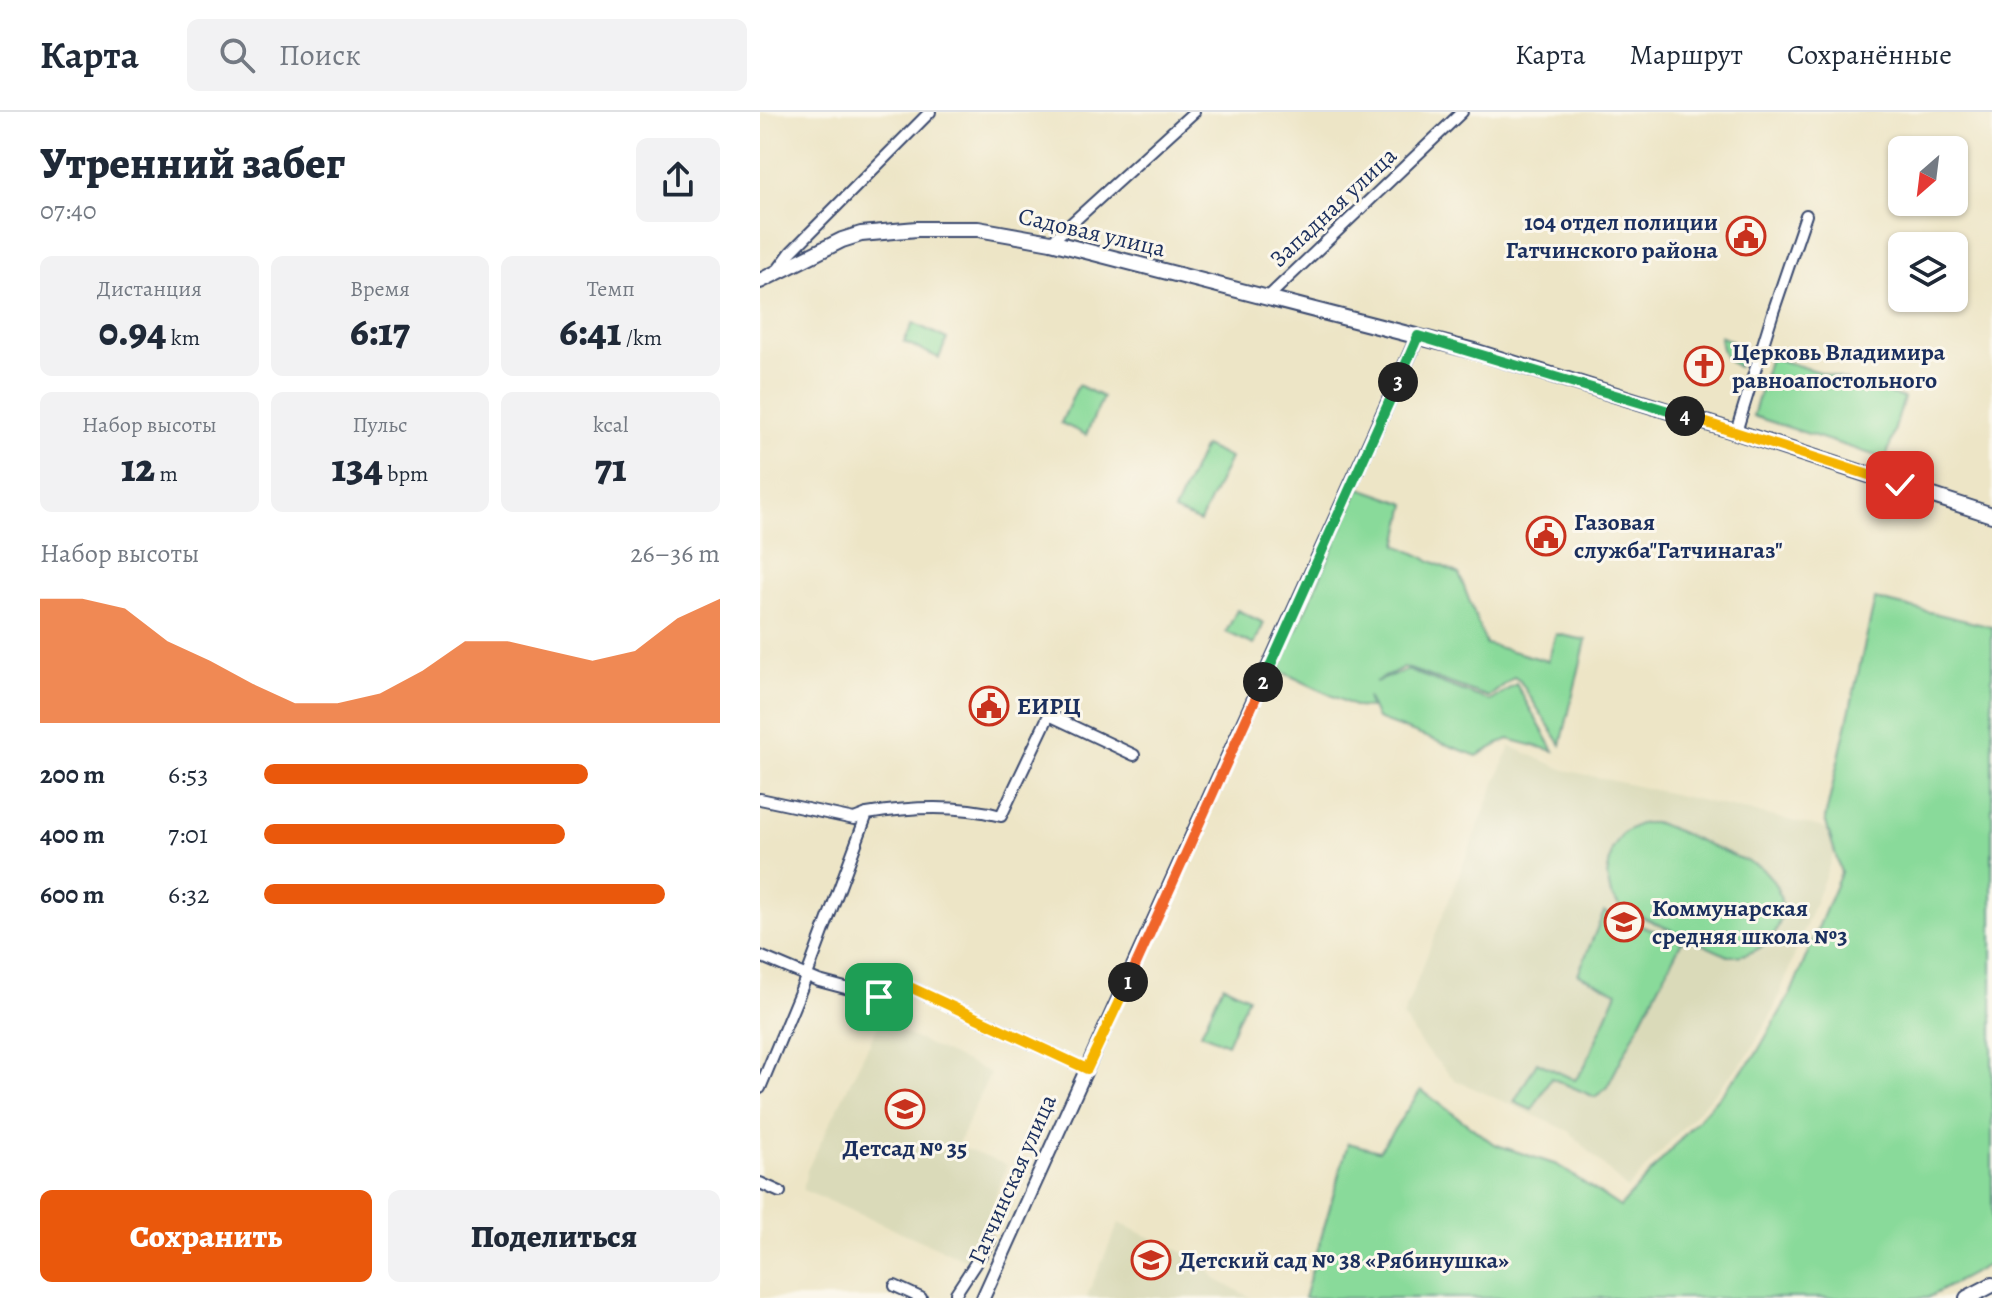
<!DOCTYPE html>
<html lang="ru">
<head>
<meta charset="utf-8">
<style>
  :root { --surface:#fff; --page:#f2f2f3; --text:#1f2937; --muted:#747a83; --line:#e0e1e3; --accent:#ea580c }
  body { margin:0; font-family:Alegreya,serif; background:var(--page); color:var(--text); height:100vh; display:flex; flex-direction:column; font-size:30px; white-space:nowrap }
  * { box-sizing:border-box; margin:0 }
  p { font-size:26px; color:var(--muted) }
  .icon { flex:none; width:44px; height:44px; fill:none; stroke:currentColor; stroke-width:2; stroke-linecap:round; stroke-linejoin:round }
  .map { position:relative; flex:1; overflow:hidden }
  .panel { display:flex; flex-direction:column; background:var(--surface); width:760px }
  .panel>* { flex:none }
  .needle { width:52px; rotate:208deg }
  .fabs { position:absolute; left:1128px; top:24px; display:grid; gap:16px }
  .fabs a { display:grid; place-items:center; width:80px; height:80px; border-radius:12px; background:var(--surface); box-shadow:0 2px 6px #0004; font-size:40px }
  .pin { position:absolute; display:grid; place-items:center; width:68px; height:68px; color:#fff; margin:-34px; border-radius:16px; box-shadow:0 4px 12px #0006 }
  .km { position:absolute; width:40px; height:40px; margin:-20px; border-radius:50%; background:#222; color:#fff; font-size:22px; line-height:40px; text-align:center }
  .round { display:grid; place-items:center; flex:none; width:84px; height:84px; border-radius:12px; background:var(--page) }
  .headline { display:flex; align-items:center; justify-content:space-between; height:136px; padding:0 40px }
  h1 { font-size:44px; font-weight:800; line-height:60px }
  .stats { display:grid; grid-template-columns:repeat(3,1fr); gap:12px; height:136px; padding:8px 40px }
  .stats div { display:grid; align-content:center; border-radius:12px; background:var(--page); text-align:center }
  .stats b { font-size:40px; font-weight:800 }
  .stats small { font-size:22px; font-weight:400 }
  .stats p { font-size:22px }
  .chart { height:224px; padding:16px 40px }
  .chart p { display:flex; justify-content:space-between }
  .chart svg { width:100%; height:144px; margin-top:8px; fill:var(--accent); opacity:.7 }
  .primary-button { display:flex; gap:16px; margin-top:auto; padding:16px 40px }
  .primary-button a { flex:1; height:92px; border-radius:12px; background:var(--accent); color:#fff; font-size:32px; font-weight:800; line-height:92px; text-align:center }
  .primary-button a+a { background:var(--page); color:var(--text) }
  ul { padding:0 40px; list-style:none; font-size:26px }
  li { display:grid; grid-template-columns:128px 96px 1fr; align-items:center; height:60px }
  li i { height:20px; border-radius:10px; background:var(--accent) }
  header { display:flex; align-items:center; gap:48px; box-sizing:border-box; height:112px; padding:0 40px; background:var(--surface); border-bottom:2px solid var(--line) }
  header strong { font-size:38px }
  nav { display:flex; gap:44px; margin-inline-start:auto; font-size:28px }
  .search { width:560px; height:72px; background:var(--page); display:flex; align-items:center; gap:20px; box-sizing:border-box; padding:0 28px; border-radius:12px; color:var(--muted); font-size:30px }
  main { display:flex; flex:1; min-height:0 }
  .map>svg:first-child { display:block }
</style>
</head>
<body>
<header>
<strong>Карта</strong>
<div class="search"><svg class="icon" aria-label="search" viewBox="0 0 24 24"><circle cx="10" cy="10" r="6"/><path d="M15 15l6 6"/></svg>Поиск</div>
<nav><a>Карта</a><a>Маршрут</a><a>Сохранённые</a></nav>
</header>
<main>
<section class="panel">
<div class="headline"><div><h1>Утренний забег</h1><p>07:40</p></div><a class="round"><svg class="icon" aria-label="share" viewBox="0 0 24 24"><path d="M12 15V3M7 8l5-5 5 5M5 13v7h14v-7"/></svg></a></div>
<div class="stats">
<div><p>Дистанция</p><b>0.94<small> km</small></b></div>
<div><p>Время</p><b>6:17</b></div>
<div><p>Темп</p><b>6:41<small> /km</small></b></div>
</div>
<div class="stats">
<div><p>Набор высоты</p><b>12<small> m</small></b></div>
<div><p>Пульс</p><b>134<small> bpm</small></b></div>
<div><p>kcal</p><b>71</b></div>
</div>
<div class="chart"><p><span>Набор высоты</span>26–36 m</p>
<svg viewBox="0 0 160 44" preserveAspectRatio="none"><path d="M0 44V6L10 6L20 9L30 19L40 25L50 32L60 38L70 38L80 35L90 28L100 19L110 19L120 22L130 25L140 22L150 12L160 6V44z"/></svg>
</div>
<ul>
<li><b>200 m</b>6:53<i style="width:71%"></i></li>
<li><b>400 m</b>7:01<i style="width:66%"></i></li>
<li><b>600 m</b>6:32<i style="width:88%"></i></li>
</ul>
<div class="primary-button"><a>Сохранить</a><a>Поделиться</a></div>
</section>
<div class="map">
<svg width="1232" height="1186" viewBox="0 0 1232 1186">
  <rect width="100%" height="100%" fill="#fbf7ec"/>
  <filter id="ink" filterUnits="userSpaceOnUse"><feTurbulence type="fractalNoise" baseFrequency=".0125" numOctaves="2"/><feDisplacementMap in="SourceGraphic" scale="16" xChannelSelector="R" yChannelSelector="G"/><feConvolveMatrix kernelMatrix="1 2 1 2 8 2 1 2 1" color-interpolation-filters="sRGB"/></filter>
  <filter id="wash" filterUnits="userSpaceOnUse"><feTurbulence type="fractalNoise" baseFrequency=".006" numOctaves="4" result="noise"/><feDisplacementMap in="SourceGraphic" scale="32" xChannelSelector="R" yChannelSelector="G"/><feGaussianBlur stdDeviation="1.8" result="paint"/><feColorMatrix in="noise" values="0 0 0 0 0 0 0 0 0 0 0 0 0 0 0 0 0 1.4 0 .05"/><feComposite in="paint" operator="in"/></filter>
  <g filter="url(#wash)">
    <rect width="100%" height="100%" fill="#ede5c6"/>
    <g fill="#dadab9">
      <polygon points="750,634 805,658 1082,720 1013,899 987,945 867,1077 809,1019 695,968 663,935 643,904"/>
      <polygon points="120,910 230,961 197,1034 247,1053 211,1150 43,1078 47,1058"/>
      <polygon points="359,1111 433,1145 447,1154 457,1168 492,1186 326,1186"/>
    </g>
    <g fill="#89da9a" stroke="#52847c" stroke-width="2">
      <polygon points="153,211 187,227 179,246 144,230"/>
      <path d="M960,224l24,11 -6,20c-14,-7 -17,-16 -18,-31z"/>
      <polygon points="1010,245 1144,286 1126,347 993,304"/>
      <polygon points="318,273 343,285 326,323 301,311"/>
      <polygon points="444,334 470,346 440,410 414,399"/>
      <polygon points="600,376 646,392 637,433 699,462 726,532 788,549 796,522 826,528 801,633 760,569 754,565 729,585 644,555 615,570 647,558 730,589 756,572 794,639 748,627 717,644 617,607 607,584 610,596 596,595 518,558"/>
      <polygon points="1115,487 1232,515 1232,1151 1167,1186 544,1186 588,1031 619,1039 661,978 734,1032 797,1053 860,1095 995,944 1031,881 1081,761 1065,707"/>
      <polygon points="477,498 504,511 494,533 466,520"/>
      <path d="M881,711h16l13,5 90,39c41,32 20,91 -32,89l-108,-49 -9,-12 -4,-19 5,-26 11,-17z"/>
      <polygon points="844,800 922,829 847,975 835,985 791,966 772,998 754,990 777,950 815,968 824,956 857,880 818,862"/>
      <polygon points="463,873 488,885 467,932 441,921"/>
    </g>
  </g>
  <g filter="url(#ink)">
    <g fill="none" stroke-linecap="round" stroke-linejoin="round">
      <defs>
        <g id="minor">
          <polyline points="291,130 434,0"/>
          <polyline points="17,159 31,140 170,0"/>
          <polyline points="507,186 702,0"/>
          <polyline points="976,320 1013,200 1046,103"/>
          <polyline points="0,687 94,707 107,702"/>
          <polyline points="0,844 59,869 119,885 139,870 327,957"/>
          <path d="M0,976l47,-113 60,-161c43,-7 92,-9 134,2l48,-101 85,40"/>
          <polyline points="0,1071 20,1080"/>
          <polyline points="135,1174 161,1186"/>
          <polyline points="196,1181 230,1129"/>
        </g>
        <polyline id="tertiary" points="223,1186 658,224"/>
        <g id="secondary">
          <polyline points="0,169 82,128 101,122 157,117 218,117 291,130 714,239 976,320 1232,403"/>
          <polyline points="1207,1186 1232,1173"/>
        </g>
      </defs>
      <use href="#minor" stroke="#3a4a6e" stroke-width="14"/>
      <use href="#tertiary" stroke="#3a4a6e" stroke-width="16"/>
      <use href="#secondary" stroke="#3a4a6e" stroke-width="18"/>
      <use href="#minor" stroke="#fff" stroke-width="10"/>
      <use href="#tertiary" stroke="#fff" stroke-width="12"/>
      <use href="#secondary" stroke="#fff" stroke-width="14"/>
    </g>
  </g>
  <g fill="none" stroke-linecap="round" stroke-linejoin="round" filter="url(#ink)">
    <defs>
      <polyline id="split-1" points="119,885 139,870 327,957 368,870"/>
      <polyline id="split-2" points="368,870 503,570"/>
      <polyline id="split-3" points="503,570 638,270"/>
      <polyline id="split-4" points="638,270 658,224 925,304"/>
      <polyline id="split-5" points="925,304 1140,373"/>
    </defs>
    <use href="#split-1" stroke="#fff" stroke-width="16"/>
    <use href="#split-2" stroke="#fff" stroke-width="16"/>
    <use href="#split-3" stroke="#fff" stroke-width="16"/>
    <use href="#split-4" stroke="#fff" stroke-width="16"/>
    <use href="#split-5" stroke="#fff" stroke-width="16"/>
    <use href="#split-1" stroke="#f5b400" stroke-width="10"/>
    <use href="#split-2" stroke="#f0652b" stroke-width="10"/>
    <use href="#split-3" stroke="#22a559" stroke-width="10"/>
    <use href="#split-4" stroke="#22a559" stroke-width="10"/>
    <use href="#split-5" stroke="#f5b400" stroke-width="10"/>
  </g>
  <defs>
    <symbol id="civic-ring" viewBox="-11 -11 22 22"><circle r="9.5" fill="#fbf7ec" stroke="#c8321e" stroke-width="1.5"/><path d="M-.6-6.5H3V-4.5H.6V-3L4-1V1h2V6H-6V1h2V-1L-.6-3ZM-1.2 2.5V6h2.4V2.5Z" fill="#c8321e"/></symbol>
    <symbol id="church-ring" viewBox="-11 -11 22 22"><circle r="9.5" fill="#fbf7ec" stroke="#c8321e" stroke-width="1.5"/><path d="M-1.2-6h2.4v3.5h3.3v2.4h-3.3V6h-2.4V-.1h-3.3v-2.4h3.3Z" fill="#c8321e"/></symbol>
    <symbol id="school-ring" viewBox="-11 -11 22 22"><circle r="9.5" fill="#fbf7ec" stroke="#c8321e" stroke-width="1.5"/><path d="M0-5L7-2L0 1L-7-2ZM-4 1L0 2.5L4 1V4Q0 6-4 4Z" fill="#c8321e"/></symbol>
  </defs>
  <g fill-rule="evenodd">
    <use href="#civic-ring" x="964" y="102" width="44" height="44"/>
    <use href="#church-ring" x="922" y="232" width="44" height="44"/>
    <use href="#civic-ring" x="764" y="402" width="44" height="44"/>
    <use href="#civic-ring" x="207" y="572" width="44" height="44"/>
    <use href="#school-ring" x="842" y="788" width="44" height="44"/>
    <use href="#school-ring" x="123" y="975" width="44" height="44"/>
    <use href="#school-ring" x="369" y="1126" width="44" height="44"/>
  </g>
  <g text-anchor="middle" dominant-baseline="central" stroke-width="6" stroke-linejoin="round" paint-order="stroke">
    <g font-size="24" fill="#1b2f5e" stroke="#fbf7ec">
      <text transform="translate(573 95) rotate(-43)">Западная улица</text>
      <text transform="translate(332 120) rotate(13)">Садовая улица</text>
      <text transform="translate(252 1067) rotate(-66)">Гатчинская улица</text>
    </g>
    <g font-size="24" font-weight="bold" fill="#1b2f5e" stroke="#fbf7ec" text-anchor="start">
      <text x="958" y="110" text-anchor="end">104 отдел полиции<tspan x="958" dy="28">Гатчинского района</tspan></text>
      <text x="972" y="240">Церковь Владимира<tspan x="972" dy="28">равноапостольного</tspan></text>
      <text x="814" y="410">Газовая<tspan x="814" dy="28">служба"Гатчинагаз"</tspan></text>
      <text x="257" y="594">ЕИРЦ</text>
      <text x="892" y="796">Коммунарская<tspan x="892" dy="28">средняя школа №3</tspan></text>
      <text x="145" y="1036" text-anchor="middle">Детсад № 35</text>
      <text x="419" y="1148">Детский сад № 38 «Рябинушка»</text>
    </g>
  </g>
</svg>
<div class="fabs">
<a><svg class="needle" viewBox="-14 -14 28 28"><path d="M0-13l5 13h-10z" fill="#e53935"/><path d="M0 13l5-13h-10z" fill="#747a83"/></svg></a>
<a><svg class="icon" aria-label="layers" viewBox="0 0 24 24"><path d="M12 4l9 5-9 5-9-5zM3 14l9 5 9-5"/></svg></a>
</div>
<div class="pin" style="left:119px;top:885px;background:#1e9e55"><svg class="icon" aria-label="arrive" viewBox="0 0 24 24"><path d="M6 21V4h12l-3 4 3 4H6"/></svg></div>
<div class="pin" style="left:1140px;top:373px;background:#d93025"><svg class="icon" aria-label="check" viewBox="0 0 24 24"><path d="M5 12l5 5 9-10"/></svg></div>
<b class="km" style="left:368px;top:870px">1</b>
<b class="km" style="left:503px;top:570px">2</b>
<b class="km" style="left:638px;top:270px">3</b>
<b class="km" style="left:925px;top:304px">4</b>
</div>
</main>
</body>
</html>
